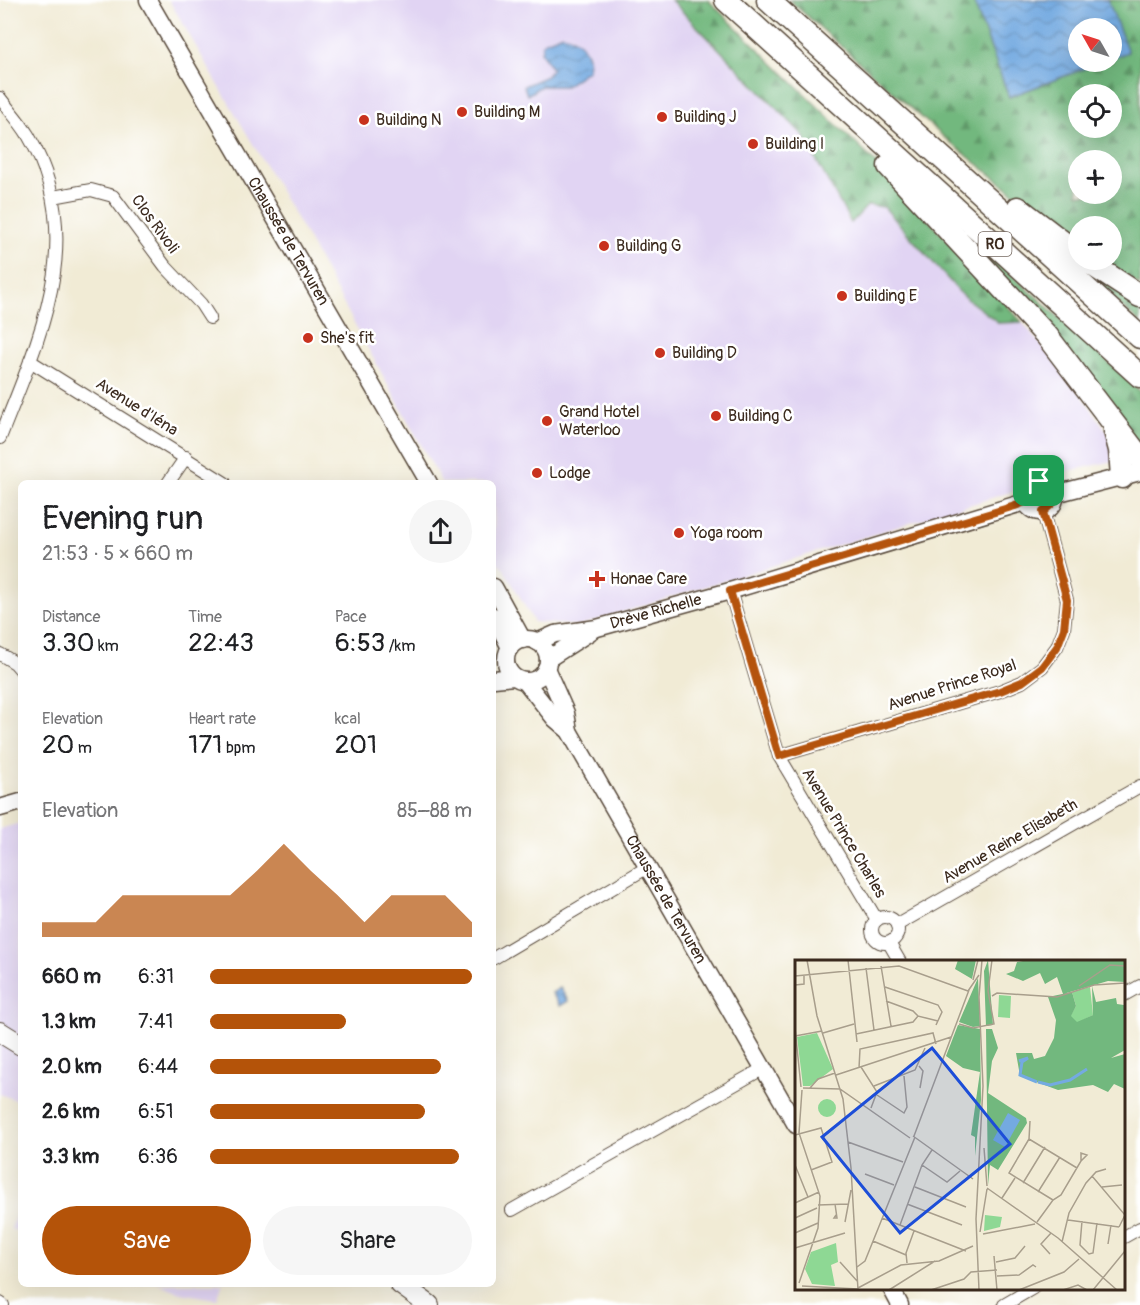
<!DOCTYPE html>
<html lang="en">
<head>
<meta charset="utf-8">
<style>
  :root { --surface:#fff; --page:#f6f6f6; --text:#202124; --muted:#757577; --accent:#b45309 }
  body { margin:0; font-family:Pangolin,sans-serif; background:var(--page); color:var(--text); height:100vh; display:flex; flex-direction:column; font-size:22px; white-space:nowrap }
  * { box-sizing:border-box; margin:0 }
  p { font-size:20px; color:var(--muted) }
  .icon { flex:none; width:33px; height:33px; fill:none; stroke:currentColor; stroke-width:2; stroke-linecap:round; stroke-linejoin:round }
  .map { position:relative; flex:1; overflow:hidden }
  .panel { position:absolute; left:18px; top:480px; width:478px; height:807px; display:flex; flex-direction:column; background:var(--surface); border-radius:9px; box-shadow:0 6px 24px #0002 }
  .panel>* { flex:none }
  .needle { width:39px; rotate:309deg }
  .buttons { position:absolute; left:1068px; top:18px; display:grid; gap:12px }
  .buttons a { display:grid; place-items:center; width:54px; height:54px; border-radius:50%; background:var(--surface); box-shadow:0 6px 24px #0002; font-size:30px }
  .pin { position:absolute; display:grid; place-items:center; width:51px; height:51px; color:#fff; margin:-26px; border-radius:12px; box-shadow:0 3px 9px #0006 }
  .round { display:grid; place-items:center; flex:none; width:63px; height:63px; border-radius:32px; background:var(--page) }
  .head { display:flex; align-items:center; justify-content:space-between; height:102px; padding:0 24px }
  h1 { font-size:33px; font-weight:600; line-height:45px }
  .stats { display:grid; grid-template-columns:repeat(3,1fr); gap:9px; height:102px; padding:6px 24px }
  .stats div { display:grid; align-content:center }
  .stats b { font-size:26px; font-weight:600 }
  .stats small { font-size:16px; font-weight:400 }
  .stats p { font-size:16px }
  .chart { height:168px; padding:12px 24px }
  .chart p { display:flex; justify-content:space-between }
  .chart svg { width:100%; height:108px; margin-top:6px; fill:var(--accent); opacity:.7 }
  .cta { display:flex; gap:12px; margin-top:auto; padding:12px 24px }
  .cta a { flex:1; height:69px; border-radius:36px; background:var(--accent); color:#fff; font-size:24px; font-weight:600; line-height:69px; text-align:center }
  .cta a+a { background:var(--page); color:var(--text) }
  ul { padding:0 24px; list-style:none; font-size:20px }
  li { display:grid; grid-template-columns:96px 72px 1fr; align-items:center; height:45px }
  li i { height:15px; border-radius:8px; background:var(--accent) }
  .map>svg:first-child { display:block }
</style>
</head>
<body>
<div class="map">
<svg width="1140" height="1305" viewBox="0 0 1140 1305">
  <defs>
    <pattern id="forest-firs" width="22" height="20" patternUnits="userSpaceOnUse" patternTransform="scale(1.5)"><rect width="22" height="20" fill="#72b87e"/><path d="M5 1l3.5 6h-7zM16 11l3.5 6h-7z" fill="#5f9667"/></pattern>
    <pattern id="water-waves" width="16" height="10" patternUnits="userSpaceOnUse" patternTransform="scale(1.5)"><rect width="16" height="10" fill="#74aae1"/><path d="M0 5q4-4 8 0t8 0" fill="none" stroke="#608bb6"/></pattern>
  </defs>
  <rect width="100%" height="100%" fill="#fff"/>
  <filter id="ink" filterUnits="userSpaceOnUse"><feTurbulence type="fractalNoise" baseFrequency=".0167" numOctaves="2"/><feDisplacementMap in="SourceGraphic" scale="12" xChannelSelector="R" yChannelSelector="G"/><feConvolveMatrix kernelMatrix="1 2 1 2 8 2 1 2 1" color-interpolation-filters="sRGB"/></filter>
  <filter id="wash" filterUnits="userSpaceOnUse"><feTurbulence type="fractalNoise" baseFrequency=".008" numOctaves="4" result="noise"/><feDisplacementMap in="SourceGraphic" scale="24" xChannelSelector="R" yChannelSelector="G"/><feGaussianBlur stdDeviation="1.35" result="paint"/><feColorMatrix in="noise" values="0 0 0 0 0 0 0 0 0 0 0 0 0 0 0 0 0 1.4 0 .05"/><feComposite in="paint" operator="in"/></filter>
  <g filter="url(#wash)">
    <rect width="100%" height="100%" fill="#f1ebd5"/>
    <g fill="#e1d4f3">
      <polygon points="169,0 671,0 802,134 850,223 868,205 884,206 962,295 1022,322 1068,376 1111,437 1114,461 1059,473 1047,469 1022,477 1014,491 578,626 534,622 502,566 494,560 494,483 442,483 299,223"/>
      <polygon points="21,823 21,1102 0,1094 0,829"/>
      <polygon points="21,1202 21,1232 11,1229"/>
      <polygon points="157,1284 223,1284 217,1299 180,1293"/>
    </g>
    <g fill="url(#forest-firs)" stroke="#56714e" stroke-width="1.5" fill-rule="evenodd">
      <polygon points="671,0 708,0 880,167 1022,322 999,323 962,295 884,207 868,205 851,223 802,134"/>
      <path d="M789,0h184l36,97 93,-35h10v-4l15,-6 -19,-52h32v286l-39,-26h11v-34h-34v18l-132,-105zM1078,94h34v34h-34zM1078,160h34v34h-34z"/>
      <polygon points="943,212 1140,391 1140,452"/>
      <polygon points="1040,232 1140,301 1140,323"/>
    </g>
    <g fill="url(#water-waves)" stroke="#586a80" stroke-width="1.5">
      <polygon points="973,0 1108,0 1128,52 1112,58 1112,28 1078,28 1078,62 1102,62 1009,97"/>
      <path d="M563,34c16,5 29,17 25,36l-23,16h-24l-14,9 -3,-9 23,-10 5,-7 -11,-17 2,-10z"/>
      <polygon points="560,988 568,1001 560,1006 552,993"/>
    </g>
  </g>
  <g filter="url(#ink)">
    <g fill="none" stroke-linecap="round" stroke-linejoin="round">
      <defs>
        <g id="street">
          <path d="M0,98c9,12 20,24 28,37 61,103 11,203 -28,303"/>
          <polyline points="53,197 91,190 113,196 165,266 201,304 210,318"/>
          <polyline points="30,361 225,483"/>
          <polyline points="168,483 186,457"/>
          <polyline points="730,591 779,756 877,920"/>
          <polyline points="0,654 15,663 21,670"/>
          <polyline points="779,756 1000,691 1022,682 1042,667 1057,647 1064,629 1067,600 1043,512"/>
          <circle cx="885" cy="930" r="13"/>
          <polyline points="897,925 1140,786"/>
          <polyline points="889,943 900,962"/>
          <polyline points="494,958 648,867"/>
          <polyline points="1124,995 1140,986"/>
          <polyline points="512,1210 764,1068"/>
          <polyline points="1124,1237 1140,1228"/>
          <polyline points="0,1303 3,1305"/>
          <polyline points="1004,1305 1033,1288"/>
        </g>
        <g id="secondary">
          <path id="s1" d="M148,0l281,483"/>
          <circle cx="1040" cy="497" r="15"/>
          <polyline points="1055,494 1140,472"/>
          <polyline points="494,587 523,640"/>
          <polyline points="494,616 510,648"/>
          <circle cx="527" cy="660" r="21"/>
          <path id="s2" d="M537,642l18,-8 42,-6 133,-37 295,-89"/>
          <polyline points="548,659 590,632"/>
          <polyline points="546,668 566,713 569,731"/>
          <polyline points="494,679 514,677"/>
          <path id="s3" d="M525,681l30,38 14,12 227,394"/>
          <polyline points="0,808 21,802"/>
          <polyline points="891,1288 900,1305"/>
        </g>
        <g id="primary">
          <polyline points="0,1032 21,1045"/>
          <polyline points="400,1284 429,1305"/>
        </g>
        <g id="highway">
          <polyline points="726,0 1140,376"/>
          <polyline points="768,0 1140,337"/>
          <polyline points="889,166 1047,336 1140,458"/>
          <polyline points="1018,208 1078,254"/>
          <polyline points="1085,260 1140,296"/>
          <polyline points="1115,431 1120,450 1122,477"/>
        </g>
      </defs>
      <use href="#street" stroke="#564739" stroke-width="14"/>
      <use href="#secondary" stroke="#564739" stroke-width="19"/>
      <use href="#primary" stroke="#564739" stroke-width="22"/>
      <use href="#highway" stroke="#564739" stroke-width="25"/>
      <use href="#street" stroke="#fff" stroke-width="12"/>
      <use href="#secondary" stroke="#fff" stroke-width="16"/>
      <use href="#primary" stroke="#fff" stroke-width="20"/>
      <use href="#highway" stroke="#fff" stroke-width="22"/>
    </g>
  </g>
  <g fill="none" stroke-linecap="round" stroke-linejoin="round" filter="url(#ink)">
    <defs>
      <path id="route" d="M1039,481l11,4 5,9 -1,8 -11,10 24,88 -3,29 -7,18 -15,20 -20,15 -22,9 -221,65 -49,-165 285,-85 10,-4c-2,-11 3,-19 14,-21z"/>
    </defs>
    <use href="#route" stroke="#fff" stroke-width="12"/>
    <use href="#route" stroke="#b45309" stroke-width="8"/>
  </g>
  <g fill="#c8321e" stroke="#fff" stroke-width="2">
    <circle cx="462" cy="112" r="6"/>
    <circle cx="662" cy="117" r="6"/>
    <circle cx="364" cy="120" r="6"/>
    <circle cx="753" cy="144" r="6"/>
    <circle cx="604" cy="246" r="6"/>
    <circle cx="842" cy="296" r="6"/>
    <circle cx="308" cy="338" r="6"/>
    <circle cx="660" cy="353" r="6"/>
    <circle cx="716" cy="416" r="6"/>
    <circle cx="547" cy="421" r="6"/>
    <circle cx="537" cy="473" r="6"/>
    <circle cx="679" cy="533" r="6"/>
    <path d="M594 570h6v6h6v6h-6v6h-6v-6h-6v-6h6z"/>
  </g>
  <g text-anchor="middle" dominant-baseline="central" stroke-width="5" stroke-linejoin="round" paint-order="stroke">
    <rect fill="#fff" stroke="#766a62" stroke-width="1.5" x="978.5" y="232" width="33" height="24" rx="4.5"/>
    <g font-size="15" font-weight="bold" fill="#3b2a1e">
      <text x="995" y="244">R0</text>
    </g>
    <g font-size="16" fill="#3b2a1e" stroke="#fff" text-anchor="start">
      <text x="474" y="112">Building M</text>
      <text x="674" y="117">Building J</text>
      <text x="376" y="120">Building N</text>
      <text x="765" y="144">Building I</text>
      <text x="616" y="246">Building G</text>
      <text x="854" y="296">Building E</text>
      <text x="320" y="338">She's fit</text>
      <text x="672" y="353">Building D</text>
      <text x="559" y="412">Grand Hotel<tspan x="559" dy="18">Waterloo</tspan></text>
      <text x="728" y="416">Building C</text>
      <text x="549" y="473">Lodge</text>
      <text x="691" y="533">Yoga room</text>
      <text x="610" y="579">Honae Care</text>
    </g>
    <g font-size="16" fill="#3b2a1e" stroke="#fff">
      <text transform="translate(155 224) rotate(54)">Clos Rivoli</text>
      <text stroke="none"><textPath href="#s1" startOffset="279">Chaussée de Tervuren</textPath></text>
      <text transform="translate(137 407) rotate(32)">Avenue d'Iéna</text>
      <text stroke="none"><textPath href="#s2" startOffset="123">Drève Richelle</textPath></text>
      <text transform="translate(952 685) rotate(-18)">Avenue Prince Royal</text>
      <text transform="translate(844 833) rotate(59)">Avenue Prince Charles</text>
      <text transform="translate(1010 841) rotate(-30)">Avenue Reine Elisabeth</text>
      <text stroke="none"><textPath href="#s3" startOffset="261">Chaussée de Tervuren</textPath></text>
    </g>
  </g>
  <g transform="translate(795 960)">
    <rect width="330" height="330" fill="#f1ebd5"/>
    <path d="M295,27l3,28 -16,8 -7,-6 6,-11 -4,-14zM204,35l12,1 -1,22 -12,-1zM23 148a9 9 0 1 1 18 0a9 9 0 1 1-18 0ZM190,255l17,2 -2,10 -16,4zM41,283l2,19 -7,3 4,21 -23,-2 -7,-15 6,-17z" fill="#8ed894"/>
    <path d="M163,0h18l-4,19 -17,-10zM193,0l5,65 -7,1 -2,-55zM234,0h96v22l-17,-1 -45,13 -6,-17 -12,7 -5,-11 -17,8 -17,-7 8,-3 3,-9zM183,18l2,48 -7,1 -14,-5zM297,26l4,16 20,-4 1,6 7,1 1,45 -14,8 14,-4v35l-11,-5 -6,8 -15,-7 -35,5 -38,-14 -4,-23h16l2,6 11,-3 9,-18 2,-18 -8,-23 24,-5 4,14 -5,10 6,6 16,-7zM163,65l22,4 1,71 -6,56v-19l-4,-2 9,-63 -17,-4 -17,-12zM191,69h6l6,19 -6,13 -4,32 38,25 1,5 -29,47 -8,-5 -2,20z" fill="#72b87e"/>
    <path d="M22,73l16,36 -23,17h-7l-6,-49z" fill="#8ed894"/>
    <path d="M213,153l12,7 -15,27 -12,-7z" fill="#74aae1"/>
    <path fill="none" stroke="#74aae1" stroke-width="3" d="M224,101l9,-3 -6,4 -2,13 17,7M243,122l12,3 20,-5 17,-11"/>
    <path fill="none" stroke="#a89e8c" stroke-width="1.5" d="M12,0l10,56 26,83 8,69 7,122M53,0l9,82M86,6l10,60M71,8l8,62M0,16l104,-10 69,25M178,20l5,-20M0,25l9,-1v-9M284,26l31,-21 15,1M90,27l53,18 4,7 -6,13M173,31l11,-16M197,36l5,-3 60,4 37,-12 31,-2M91,41l27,10 5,5M164,64l14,4 21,-4 -6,-33 4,-31M0,68l6,59M28,73l31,-9M61,74l57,-12 5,-6 20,5M0,76l27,-5M124,106l4,5 -3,17M66,107l16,25 -6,16M64,108l1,-19 73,-16 3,11M41,115l115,-38M79,126l41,-16 10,-22M8,128l37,1 70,49M15,128l8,-9 17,-6M82,135l27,18 3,-6 -3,-31M0,175l26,-7 11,34 -21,8M118,176l60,43M119,176l55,-146M234,179l-20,34 44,27M234,179l48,29M234,179l1,-18M53,182l55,20M189,188l3,38M0,205l13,32M127,205l25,17 13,-11M70,214l29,11M297,216l33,39 -6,12M228,223l22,-36M120,227l51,20M307,227l20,-2M192,228l71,50 59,52M243,232l22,-35M207,238l13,-20M0,243l24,-11M40,244l2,14h-3l2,-3M112,244l55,21M23,245l30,-1M0,258l22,-10M87,258l84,33M273,260l51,7M287,261l-2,24 9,9 4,-1 4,-30M50,262l6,-32M242,262l16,-22 8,-5 20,-34v-8l6,2 -6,6M105,265l22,-60 10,-15M185,272l7,-43M0,273l23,-10M188,274l52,-10M78,281l33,14M267,282l7,-29 17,-30 10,-11 10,-3M313,284l3,-19M0,288l50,-15M255,294l-9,-10 10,-11M199,296l3,34M45,302l18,20M201,302l19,-4 10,-12M112,303l-1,-10 8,-22M62,307l8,-6 50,-124M202,316l22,-1 14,-10 3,2M4,323l19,-55 2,-32 -21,-63 3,-43M7,326l56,3M63,328l43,-23 38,-4 34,-15M94,330l46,-29M136,330l33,-11 7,-7 26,-2M184,330l-3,-71 7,-133 -4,-89 3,-37M224,330l45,-18 15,-13M268,330l15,-5 9,5M298,330l32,-39"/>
    <path fill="#1d4ed8" fill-opacity="0.15" stroke="#1d4ed8" stroke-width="3" d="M137,88l78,96 -110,89 -78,-96z"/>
    <rect width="330" height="330" fill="none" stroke="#3b2a1e" stroke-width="3"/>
  </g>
</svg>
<div class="buttons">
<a><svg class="needle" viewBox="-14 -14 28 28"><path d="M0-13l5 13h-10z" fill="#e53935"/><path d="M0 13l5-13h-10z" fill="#757577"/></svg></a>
<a><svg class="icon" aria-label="locate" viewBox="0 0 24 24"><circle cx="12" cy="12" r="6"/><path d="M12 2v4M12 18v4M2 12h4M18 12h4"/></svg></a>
<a>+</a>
<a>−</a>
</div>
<div class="pin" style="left:1039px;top:481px;background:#1e9e55"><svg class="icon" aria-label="arrive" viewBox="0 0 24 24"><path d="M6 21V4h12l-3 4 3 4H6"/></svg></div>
<section class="panel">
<div class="head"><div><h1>Evening run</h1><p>21:53 · 5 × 660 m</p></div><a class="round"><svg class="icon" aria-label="share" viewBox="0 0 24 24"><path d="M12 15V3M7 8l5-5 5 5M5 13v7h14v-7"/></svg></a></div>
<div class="stats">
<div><p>Distance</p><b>3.30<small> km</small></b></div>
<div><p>Time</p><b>22:43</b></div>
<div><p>Pace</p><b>6:53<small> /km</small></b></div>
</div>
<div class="stats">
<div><p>Elevation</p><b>20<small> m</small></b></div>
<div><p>Heart rate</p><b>171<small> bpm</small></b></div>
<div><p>kcal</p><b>201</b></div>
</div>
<div class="chart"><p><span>Elevation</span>85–88 m</p>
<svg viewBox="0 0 160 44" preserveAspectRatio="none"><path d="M0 44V38L10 38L20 38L30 27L40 27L50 27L60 27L70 27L80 17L90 6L100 17L110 27L120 38L130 27L140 27L150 27L160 38V44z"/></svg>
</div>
<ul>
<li><b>660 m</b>6:31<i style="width:100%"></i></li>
<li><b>1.3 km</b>7:41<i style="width:52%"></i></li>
<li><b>2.0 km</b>6:44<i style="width:88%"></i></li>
<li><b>2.6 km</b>6:51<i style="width:82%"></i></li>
<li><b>3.3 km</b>6:36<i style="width:95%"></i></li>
</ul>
<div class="cta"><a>Save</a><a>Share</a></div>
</section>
</div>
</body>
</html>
